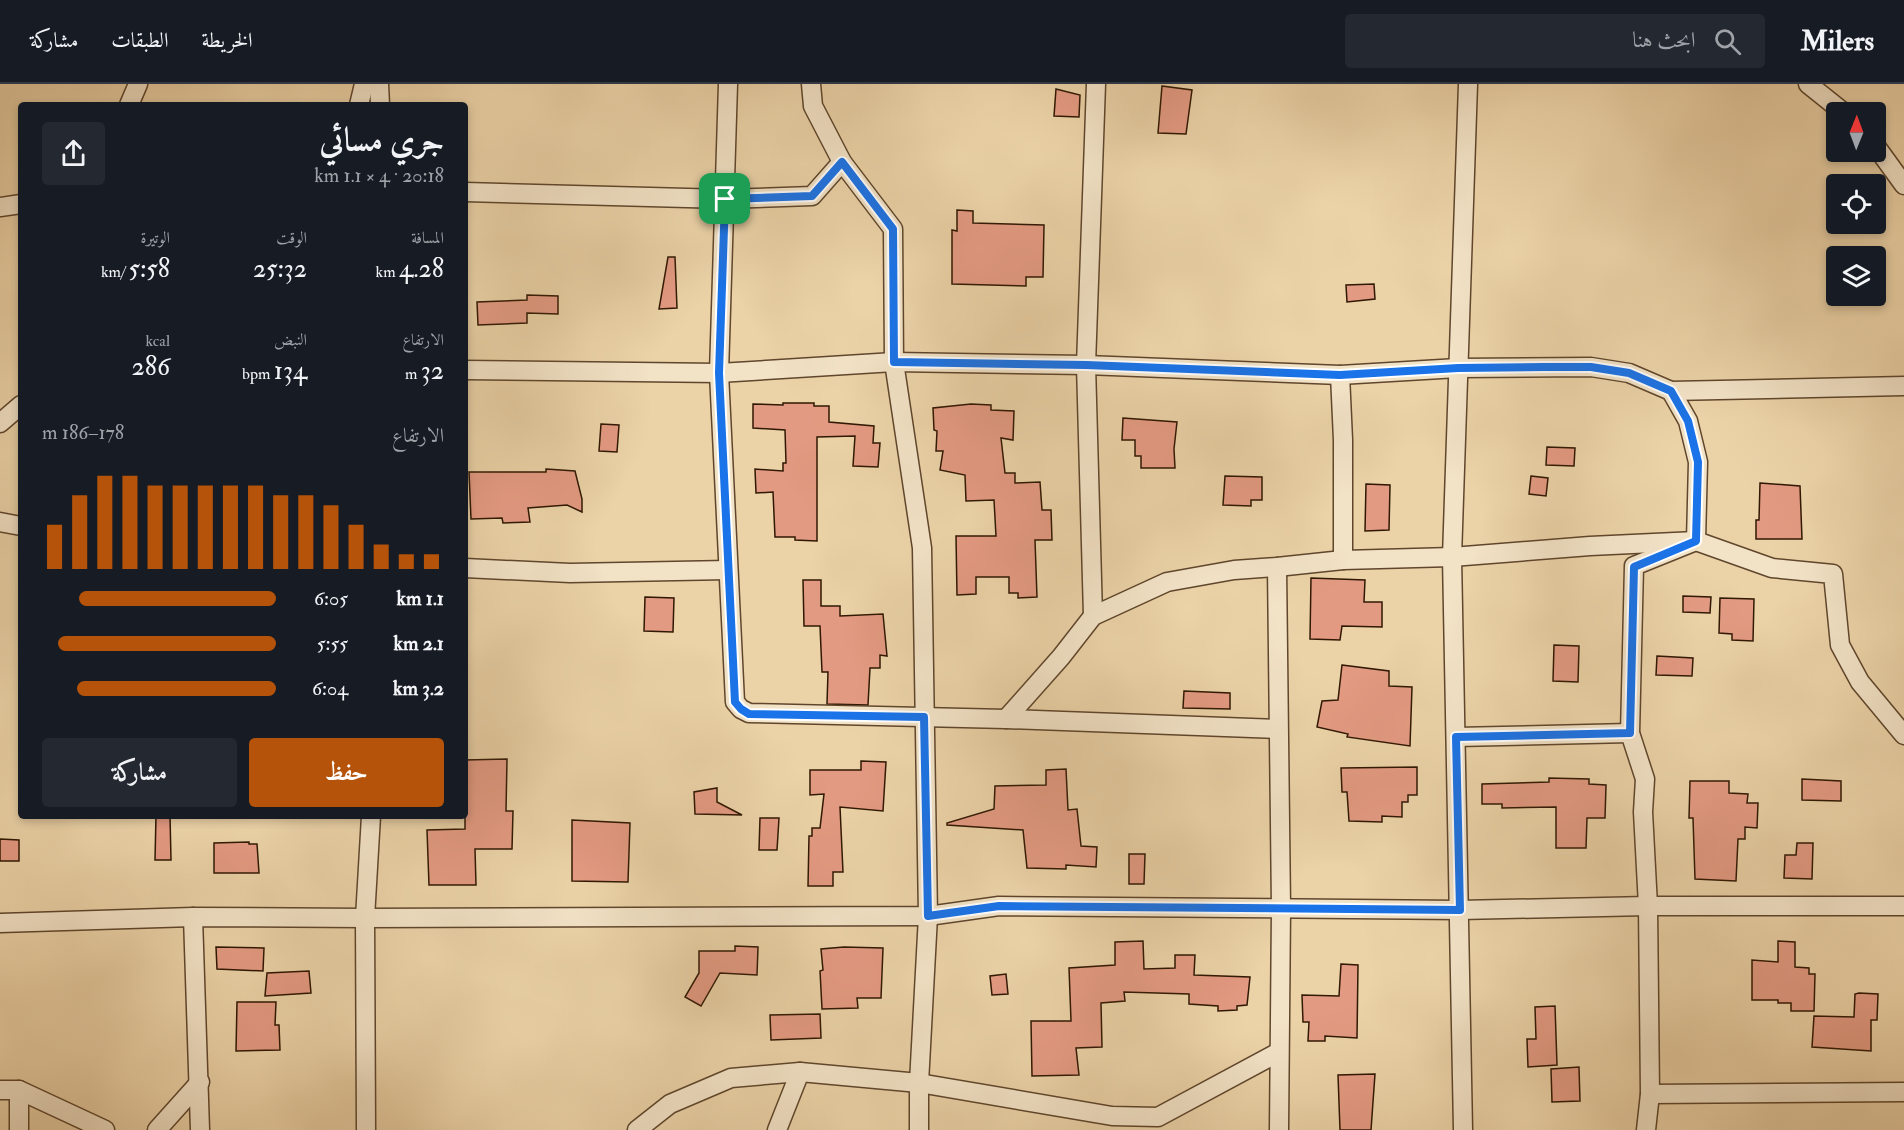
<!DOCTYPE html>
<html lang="ar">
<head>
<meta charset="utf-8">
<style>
  :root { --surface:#171b24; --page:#242831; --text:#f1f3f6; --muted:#9ea1a6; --line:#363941; --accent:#b45309 }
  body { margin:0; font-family:"IM FELL Double Pica",Amiri,serif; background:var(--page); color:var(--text); direction:rtl; height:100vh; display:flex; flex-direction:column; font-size:22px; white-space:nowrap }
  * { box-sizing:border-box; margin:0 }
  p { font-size:20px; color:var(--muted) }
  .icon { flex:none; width:33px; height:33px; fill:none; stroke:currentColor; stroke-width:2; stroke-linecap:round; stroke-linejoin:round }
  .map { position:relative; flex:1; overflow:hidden; direction:ltr }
  .side { position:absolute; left:18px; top:18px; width:450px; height:717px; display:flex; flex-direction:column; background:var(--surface); border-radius:6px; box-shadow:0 3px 9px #0003; direction:rtl }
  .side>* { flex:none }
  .needle { width:39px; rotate:1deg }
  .fabs { position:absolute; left:1826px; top:18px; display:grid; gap:12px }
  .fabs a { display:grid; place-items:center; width:60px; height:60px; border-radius:6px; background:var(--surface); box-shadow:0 3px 9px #0003; font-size:30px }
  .pin { position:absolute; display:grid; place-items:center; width:51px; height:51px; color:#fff; margin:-26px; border-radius:12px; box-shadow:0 3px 9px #0006 }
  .round { display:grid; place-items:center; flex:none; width:63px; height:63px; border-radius:6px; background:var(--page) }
  .head { display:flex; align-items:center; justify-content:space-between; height:102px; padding:0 24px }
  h1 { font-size:33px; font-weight:600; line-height:45px }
  .figures { display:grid; grid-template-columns:repeat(3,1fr); gap:9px; height:102px; padding:6px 24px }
  .figures div { display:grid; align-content:center }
  .figures b { font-size:26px; font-weight:600 }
  .figures small { font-size:16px; font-weight:400 }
  .figures p { font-size:16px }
  .chart { height:168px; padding:12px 24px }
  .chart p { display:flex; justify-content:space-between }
  .chart svg { width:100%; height:108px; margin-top:6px; stroke:var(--accent); stroke-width:6 }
  .action { display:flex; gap:12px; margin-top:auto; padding:12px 24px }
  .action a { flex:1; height:69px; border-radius:6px; background:var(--accent); color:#fff; font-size:24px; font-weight:600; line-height:69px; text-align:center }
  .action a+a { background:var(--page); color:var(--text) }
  ul { padding:0 24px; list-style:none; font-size:20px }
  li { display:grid; grid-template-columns:96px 72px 1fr; align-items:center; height:45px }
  li i { height:15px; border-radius:8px; background:var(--accent) }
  header { display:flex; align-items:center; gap:36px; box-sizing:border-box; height:84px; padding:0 30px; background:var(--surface); border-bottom:2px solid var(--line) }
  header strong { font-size:28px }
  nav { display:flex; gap:33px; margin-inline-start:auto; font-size:21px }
  .search { width:420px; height:54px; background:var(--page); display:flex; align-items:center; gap:15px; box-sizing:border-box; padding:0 21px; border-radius:6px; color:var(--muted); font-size:22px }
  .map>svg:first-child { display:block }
</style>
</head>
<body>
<header>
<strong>Milers</strong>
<div class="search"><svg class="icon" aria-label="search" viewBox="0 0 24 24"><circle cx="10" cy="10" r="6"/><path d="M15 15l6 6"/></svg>ابحث هنا</div>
<nav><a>الخريطة</a><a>الطبقات</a><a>مشاركة</a></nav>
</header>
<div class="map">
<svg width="1904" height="1046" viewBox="0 0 1904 1046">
  <rect width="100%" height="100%" fill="#ebd2a7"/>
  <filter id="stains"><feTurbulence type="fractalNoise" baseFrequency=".00333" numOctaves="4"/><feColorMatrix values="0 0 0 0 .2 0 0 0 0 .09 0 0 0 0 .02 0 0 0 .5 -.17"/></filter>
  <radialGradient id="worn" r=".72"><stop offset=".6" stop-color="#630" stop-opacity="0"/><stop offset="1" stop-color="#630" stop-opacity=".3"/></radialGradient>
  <g fill="#e39a82" stroke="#301803" stroke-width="1.5">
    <polygon points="1162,2 1192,6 1186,50 1158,49"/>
    <polygon points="1056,5 1080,11 1079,33 1054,32"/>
    <polygon points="957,126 973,127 973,139 1044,141 1043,193 1026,193 1026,202 952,200 952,146 957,147"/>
    <polygon points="668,173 675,173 677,224 659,225"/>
    <polygon points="1374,200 1375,215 1347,218 1346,201"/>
    <polygon points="527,211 558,212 558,230 527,229 527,239 478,241 477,218 527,216"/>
    <polygon points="783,319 814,319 814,322 829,322 829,338 874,342 873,359 880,359 878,383 853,382 855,352 817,353 817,457 795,456 795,453 775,453 773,408 756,409 755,385 783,387 783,379 786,379 785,346 753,344 753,320 783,321"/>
    <polygon points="971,320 991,321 991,326 1014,327 1013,356 1001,354 1005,389 1015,389 1015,399 1040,398 1042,426 1051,426 1052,456 1035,456 1037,513 1018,514 1018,509 1009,509 1009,493 976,493 976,510 957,511 956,452 996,452 994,416 966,417 965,391 940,386 943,367 936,367 937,347 934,346 933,324"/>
    <polygon points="1123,334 1177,338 1174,365 1175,384 1141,384 1141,372 1135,372 1135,356 1122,356"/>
    <polygon points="601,340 619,341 617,368 599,367"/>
    <polygon points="1547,363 1575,364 1574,382 1546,381"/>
    <polygon points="546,385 575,387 582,415 582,428 567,421 528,424 530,438 503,439 502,434 471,435 469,388 546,388"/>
    <polygon points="1225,392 1262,393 1262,416 1251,416 1251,422 1223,421"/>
    <polygon points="1531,392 1548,394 1546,412 1529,410"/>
    <polygon points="1760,399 1800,402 1802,455 1756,455 1756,436 1759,436"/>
    <polygon points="1366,400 1390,401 1389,446 1365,447"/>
    <polygon points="1311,494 1365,496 1364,518 1382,518 1382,543 1342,542 1340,556 1310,555"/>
    <polygon points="803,496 821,496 821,522 840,522 840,532 883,530 887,572 880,571 880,584 870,584 868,621 827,620 828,588 822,588 820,542 804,542"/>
    <polygon points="1683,512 1711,513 1710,529 1683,528"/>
    <polygon points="645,513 674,514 673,548 644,547"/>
    <polygon points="1720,514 1754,515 1753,557 1732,556 1732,550 1719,549"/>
    <polygon points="1554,561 1579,562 1578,598 1553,597"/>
    <polygon points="1657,572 1693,574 1692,592 1656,591"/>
    <polygon points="1342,581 1389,587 1389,602 1412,603 1410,662 1347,653 1348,650 1317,643 1322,617 1338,616"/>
    <polygon points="1184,607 1230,609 1230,625 1183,624"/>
    <polygon points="507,675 506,727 513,727 512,765 475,765 476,801 429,801 427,746 465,745 465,676"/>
    <polygon points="861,677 886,678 883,727 840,723 843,788 833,788 833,802 808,802 809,752 812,752 812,744 820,744 824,710 810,711 810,686 861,686"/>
    <polygon points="1417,683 1417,711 1408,711 1408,718 1402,718 1402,733 1382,732 1382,738 1349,737 1347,708 1342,708 1341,684"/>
    <polygon points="1066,685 1068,726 1077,725 1081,762 1097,763 1096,783 1066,781 1066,785 1027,784 1023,746 947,741 947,739 994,725 995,702 1046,701 1046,686"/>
    <polygon points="1549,694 1589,695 1589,700 1606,701 1605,734 1587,734 1586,764 1556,764 1556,723 1502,724 1502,720 1482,720 1482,700 1549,698"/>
    <polygon points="1802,695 1841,697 1841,717 1802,716"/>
    <polygon points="1690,697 1729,697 1729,709 1748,710 1747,719 1758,719 1757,744 1745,743 1745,755 1738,755 1736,797 1695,795 1693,734 1689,734"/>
    <polygon points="717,704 717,718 742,731 695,730 694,708"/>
    <polygon points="156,732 170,732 171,776 155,776"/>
    <polygon points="760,734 779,734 777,766 759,766"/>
    <polygon points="572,736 630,739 628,798 572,797"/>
    <polygon points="0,755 19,756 19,777 0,777"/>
    <polygon points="249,758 249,760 257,760 259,789 214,789 214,759"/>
    <polygon points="1797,759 1813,759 1812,795 1784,794 1785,771 1796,771"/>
    <polygon points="1129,770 1145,770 1144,800 1129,800"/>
    <polygon points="1143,857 1144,885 1175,884 1175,871 1195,871 1194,891 1250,893 1247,921 1237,922 1237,926 1218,927 1218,922 1189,920 1189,910 1124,908 1125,917 1101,919 1102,963 1076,964 1079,991 1032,992 1031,937 1071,937 1069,884 1115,881 1115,858"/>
    <polygon points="1778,857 1795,858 1795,883 1809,884 1809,890 1815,890 1814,927 1791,927 1791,919 1778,919 1778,916 1752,916 1752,876 1778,878"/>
    <polygon points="735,862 758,863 757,891 720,889 701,922 685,913 699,889 699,867 735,867"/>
    <polygon points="216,863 264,864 263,887 217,885"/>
    <polygon points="844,863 883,864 881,914 857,914 858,924 822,925 820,887 823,886 821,865"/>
    <polygon points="1341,880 1358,881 1357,954 1325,952 1325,957 1308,957 1309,938 1303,938 1302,911 1339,912"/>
    <polygon points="309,887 311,909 265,912 267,889"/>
    <polygon points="1006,890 1008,910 992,911 990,892"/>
    <polygon points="1859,909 1878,910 1877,936 1871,936 1871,967 1812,963 1814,932 1854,933 1855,910"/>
    <polygon points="237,918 276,918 275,941 279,941 280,966 236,967"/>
    <polygon points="1555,922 1557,981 1528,983 1527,955 1536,955 1535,923"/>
    <polygon points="820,930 821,954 771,956 770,931"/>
    <polygon points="1579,983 1580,1017 1552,1018 1551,985"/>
    <polygon points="1375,990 1371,1046 1340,1046 1338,991"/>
  </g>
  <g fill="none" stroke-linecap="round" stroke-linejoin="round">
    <defs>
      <g id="minor">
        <polyline points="379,0 380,21"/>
        <polyline points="728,0 719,289 735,618 741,625 749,629 1006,635 1278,645"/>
        <polyline points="811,0 813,22 842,78 893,145 894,278 922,464 928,832 919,999 919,1046"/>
        <polyline points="1808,0 1843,28"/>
        <polyline points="129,21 138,0"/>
        <polyline points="359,21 364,0"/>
        <polyline points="1875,61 1904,101"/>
        <polyline points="465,108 725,115 812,112 842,78"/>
        <polyline points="0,123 21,120"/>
        <polyline points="465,286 719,289 894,278 1086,281 1340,291 1458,284 1591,283 1629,289 1671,307 1904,302"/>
        <polyline points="1340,291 1343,356 1343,476"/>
        <polyline points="0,339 21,321"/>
        <polyline points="0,438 21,442"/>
        <polyline points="1277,483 1281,824 1279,1046"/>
        <polyline points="465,484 570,489 728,486"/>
        <polyline points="1093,532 1086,281 1096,0"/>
        <polyline points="1006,635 1061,573 1093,532 1167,498 1234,486 1277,483 1343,476 1452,473 1590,462 1696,457 1772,484 1833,490 1840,561 1860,598 1904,651"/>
        <polyline points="1456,653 1630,649"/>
        <polyline points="193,833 200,1046"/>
        <polyline points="0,839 193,833 365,834 928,832 999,822 1460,826 1648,822 1904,822"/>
        <polyline points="0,1006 19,1006 105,1046"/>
        <polyline points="1650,1010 1904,1008"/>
        <polyline points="19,1046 19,1006"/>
        <polyline points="157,1046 200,998"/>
        <polyline points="366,1046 365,834 371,732"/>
        <polyline points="637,1046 670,1020 731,994 800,988 919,999 1112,1032 1158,1033 1279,968"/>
        <polyline points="777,1046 800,988"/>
        <polyline points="1463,1046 1452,473 1468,0"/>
        <polyline points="1646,1046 1650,1010 1648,822 1643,728 1645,695 1630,649 1634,482 1696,457 1698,378 1688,337 1671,307"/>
      </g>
    </defs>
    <use href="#minor" stroke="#5f462c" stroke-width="21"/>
    <use href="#minor" stroke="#f2e2c6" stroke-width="18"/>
  </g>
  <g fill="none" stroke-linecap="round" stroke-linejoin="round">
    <defs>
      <polygon id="route" points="842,78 893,145 894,278 1086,281 1340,291 1458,284 1544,283 1591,283 1629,289 1671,307 1688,337 1698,378 1696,457 1634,483 1630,649 1456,653 1460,826 999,822 928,832 924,633 749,630 741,625 735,618 719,289 725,115 812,112"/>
    </defs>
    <use href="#route" stroke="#fff" stroke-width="12"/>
    <use href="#route" stroke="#1a73e8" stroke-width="8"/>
  </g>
  <rect width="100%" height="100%" filter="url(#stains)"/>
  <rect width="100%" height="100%" fill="url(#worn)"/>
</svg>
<div class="fabs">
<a><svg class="needle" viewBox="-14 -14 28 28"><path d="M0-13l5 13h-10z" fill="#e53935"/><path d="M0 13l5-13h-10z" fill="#9ea1a6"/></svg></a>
<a><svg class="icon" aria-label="locate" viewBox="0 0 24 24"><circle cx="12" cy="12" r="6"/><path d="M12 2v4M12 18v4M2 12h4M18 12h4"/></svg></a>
<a><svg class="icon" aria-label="layers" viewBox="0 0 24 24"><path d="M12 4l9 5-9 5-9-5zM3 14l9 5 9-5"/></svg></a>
</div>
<div class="pin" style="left:725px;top:115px;background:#1e9e55"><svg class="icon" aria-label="arrive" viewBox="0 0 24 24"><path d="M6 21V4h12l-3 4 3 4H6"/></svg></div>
<section class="side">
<div class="head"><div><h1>جري مسائي</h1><p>20:18 · 4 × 1.1 km</p></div><a class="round"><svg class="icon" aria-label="share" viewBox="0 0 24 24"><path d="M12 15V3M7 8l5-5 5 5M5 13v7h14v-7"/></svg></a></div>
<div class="figures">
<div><p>المسافة</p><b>4.28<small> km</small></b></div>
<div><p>الوقت</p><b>25:32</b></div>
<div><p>الوتيرة</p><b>5:58<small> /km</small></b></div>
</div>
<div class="figures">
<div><p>الارتفاع</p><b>32<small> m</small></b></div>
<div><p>النبض</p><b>134<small> bpm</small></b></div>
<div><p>kcal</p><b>286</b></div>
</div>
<div class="chart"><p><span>الارتفاع</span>178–186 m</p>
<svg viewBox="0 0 160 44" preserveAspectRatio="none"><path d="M5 44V26M15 44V14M25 44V6M35 44V6M45 44V10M55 44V10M65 44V10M75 44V10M85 44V10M95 44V14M105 44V14M115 44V18M125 44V26M135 44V34M145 44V38M155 44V38"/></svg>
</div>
<ul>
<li><b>1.1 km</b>6:05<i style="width:84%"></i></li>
<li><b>2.1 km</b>5:55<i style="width:93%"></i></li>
<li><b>3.2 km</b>6:04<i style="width:85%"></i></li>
</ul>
<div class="action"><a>حفظ</a><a>مشاركة</a></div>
</section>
</div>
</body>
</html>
